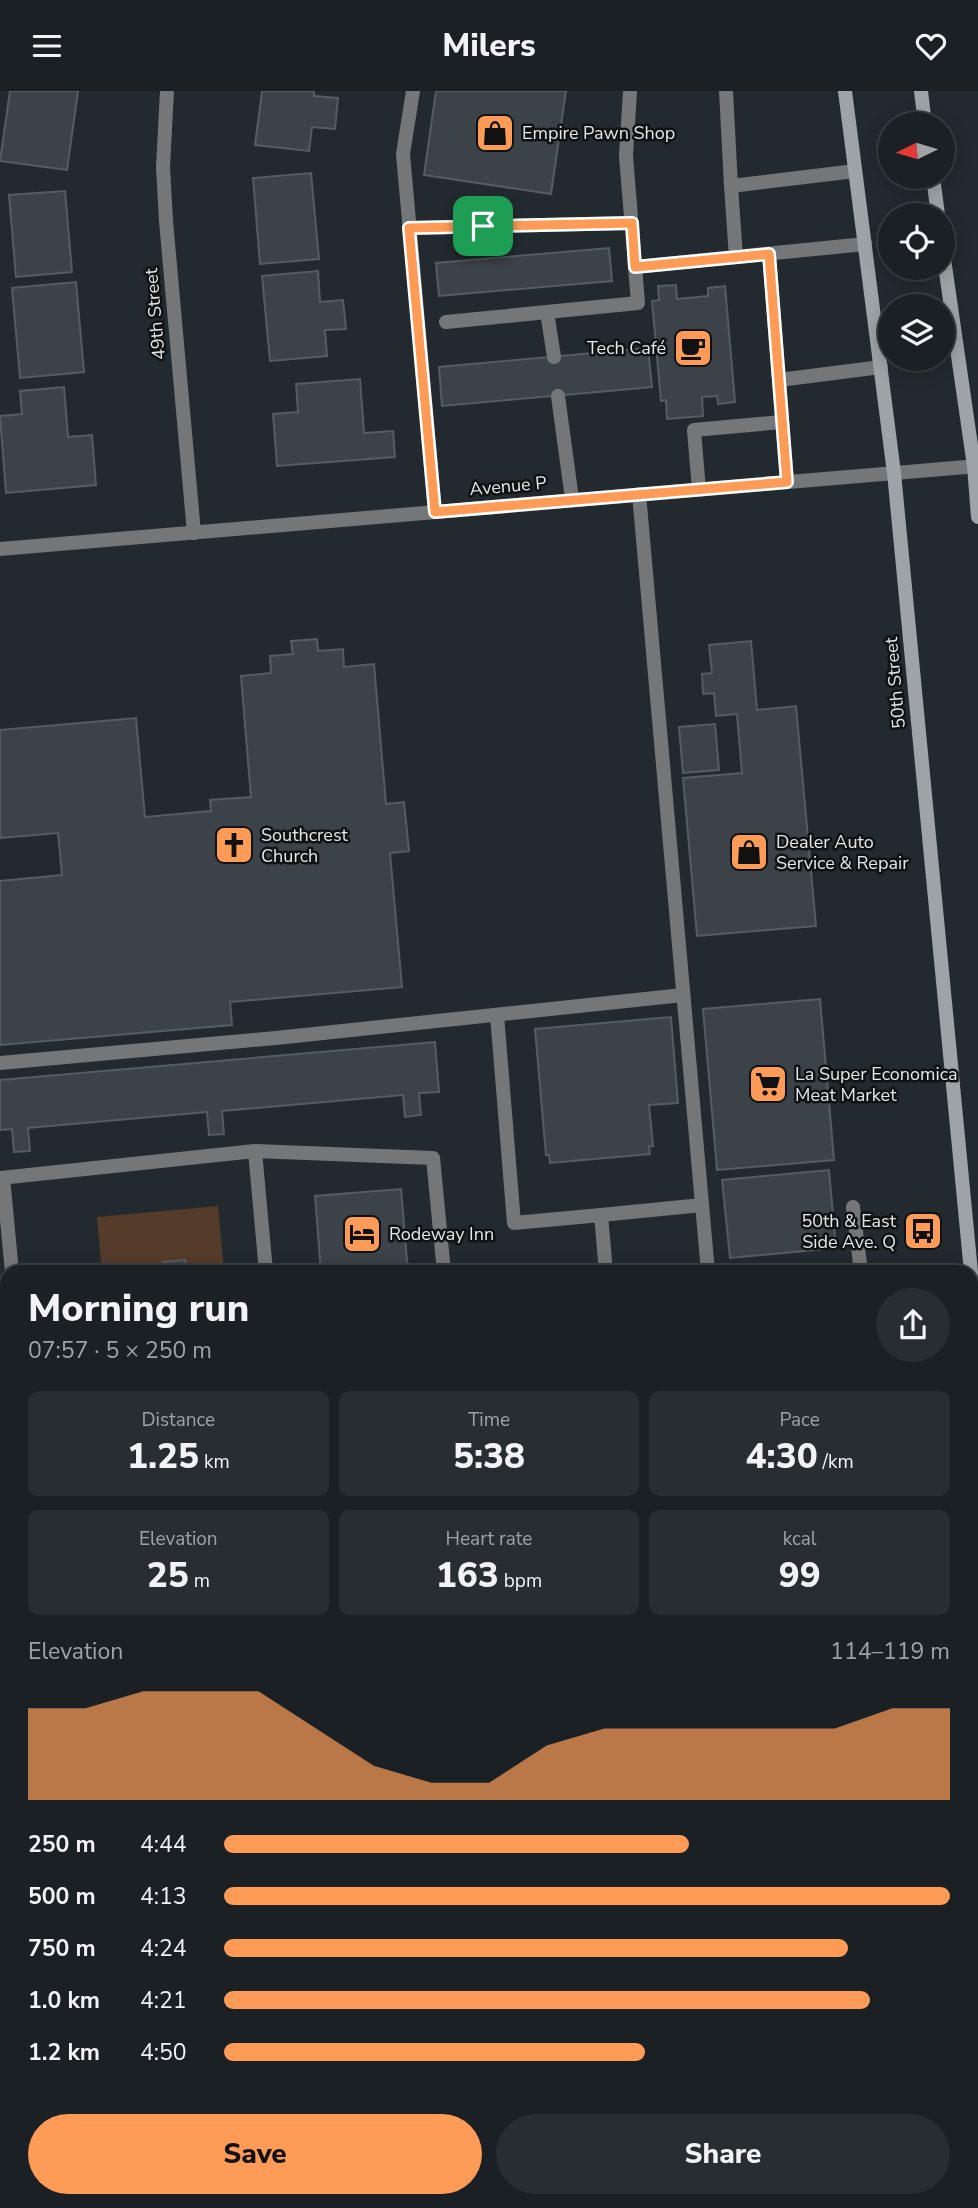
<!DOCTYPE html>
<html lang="en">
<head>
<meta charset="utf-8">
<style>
  :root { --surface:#1a2023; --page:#272d30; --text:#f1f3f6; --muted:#9fa3a6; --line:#383e41; --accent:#fe9c57 }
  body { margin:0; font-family:"Nunito Sans",sans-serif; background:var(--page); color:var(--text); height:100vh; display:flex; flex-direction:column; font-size:26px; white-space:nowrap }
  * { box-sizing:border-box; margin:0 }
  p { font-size:23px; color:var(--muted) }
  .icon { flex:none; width:38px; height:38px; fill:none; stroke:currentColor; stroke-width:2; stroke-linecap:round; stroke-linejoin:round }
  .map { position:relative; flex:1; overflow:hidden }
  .sheet { position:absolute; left:0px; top:1174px; width:978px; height:943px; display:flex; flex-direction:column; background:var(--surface); border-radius:21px 21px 0 0; box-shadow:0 4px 18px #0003,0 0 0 2px var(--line) }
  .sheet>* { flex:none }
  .needle { width:46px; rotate:265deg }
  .tools { position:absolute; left:878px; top:21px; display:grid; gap:14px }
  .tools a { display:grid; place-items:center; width:77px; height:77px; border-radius:50%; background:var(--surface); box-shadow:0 4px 18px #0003,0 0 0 2px var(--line); font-size:35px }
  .pin { position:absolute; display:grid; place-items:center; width:60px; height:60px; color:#fff; margin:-30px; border-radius:14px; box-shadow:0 4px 10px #0006 }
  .round { display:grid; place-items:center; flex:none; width:74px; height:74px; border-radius:37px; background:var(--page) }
  .head { display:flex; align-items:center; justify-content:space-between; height:119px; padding:0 28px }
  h1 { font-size:38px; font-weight:800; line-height:52px }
  .figures { display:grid; grid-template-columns:repeat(3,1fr); gap:10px; height:119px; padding:7px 28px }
  .figures div { display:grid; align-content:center; border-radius:10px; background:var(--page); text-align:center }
  .figures b { font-size:35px; font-weight:800 }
  .figures small { font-size:19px; font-weight:400 }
  .figures p { font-size:19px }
  .chart { height:196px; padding:14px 28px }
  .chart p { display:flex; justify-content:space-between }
  .chart svg { width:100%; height:126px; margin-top:7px; fill:var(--accent); opacity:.7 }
  .primary-button { display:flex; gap:14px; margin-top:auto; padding:14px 28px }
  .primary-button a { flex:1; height:80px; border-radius:42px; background:var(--accent); color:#111; font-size:28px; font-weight:800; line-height:80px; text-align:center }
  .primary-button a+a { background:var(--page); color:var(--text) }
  ul { padding:0 28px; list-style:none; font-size:23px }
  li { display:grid; grid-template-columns:112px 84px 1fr; align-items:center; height:52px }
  li i { height:18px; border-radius:9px; background:var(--accent) }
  header { display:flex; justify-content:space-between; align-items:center; height:91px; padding:0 28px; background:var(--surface); font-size:32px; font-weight:800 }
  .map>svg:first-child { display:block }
</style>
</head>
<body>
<header><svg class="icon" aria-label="menu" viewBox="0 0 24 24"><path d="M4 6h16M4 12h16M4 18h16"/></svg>Milers<svg class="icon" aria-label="heart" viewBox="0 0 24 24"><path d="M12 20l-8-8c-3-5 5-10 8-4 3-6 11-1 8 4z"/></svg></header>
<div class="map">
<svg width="978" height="2117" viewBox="0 0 978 2117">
  <rect width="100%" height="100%" fill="#232a2f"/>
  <polygon fill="#553b2a" points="218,1115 224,1181 102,1181 97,1126"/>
  <g fill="#3c4348" stroke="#555c62" stroke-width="2">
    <polygon points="10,0 78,0 67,79 0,70"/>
    <polygon points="262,0 314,0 314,5 338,7 335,38 312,36 309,60 255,54"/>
    <polygon points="436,0 566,0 551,103 424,84"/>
    <polygon points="311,82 319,168 260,173 253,87"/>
    <polygon points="65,100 72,181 16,186 9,104"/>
    <polygon points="609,157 612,190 439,205 436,172"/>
    <polygon points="318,180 320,211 343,209 346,238 325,239 327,265 270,270 262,185"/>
    <polygon points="76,191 84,281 20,287 12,197"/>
    <polygon points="676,194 677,208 708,205 708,197 725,195 735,311 718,313 717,305 702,306 703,325 667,328 666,309 661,310 652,210 659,209 658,195"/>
    <polygon points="648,257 652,296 442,315 439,276"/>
    <polygon points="360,288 364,342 393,340 395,366 277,375 273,323 298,321 296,293"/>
    <polygon points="64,296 68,346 92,344 96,394 6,402 0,325 22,323 20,300"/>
    <polygon points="317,548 318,560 343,558 344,576 374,573 386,713 404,711 409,760 390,762 402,896 230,911 232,934 0,954 0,790 62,784 58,742 0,747 0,639 136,627 145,726 211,720 210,709 251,706 241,585 271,582 270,565 293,563 291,550"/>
    <polygon points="751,550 757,619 796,615 816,835 697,845 683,687 742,682 737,623 716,625 714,602 703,603 702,583 712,582 709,554"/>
    <polygon points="715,633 719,679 683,682 679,636"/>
    <polygon points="820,908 834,1069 717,1079 703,918"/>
    <polygon points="671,926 678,1012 649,1014 653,1055 649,1055 650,1063 550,1072 549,1064 546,1064 535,938"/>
    <polygon points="435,951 439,1001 419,1002 421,1024 405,1026 403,1004 222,1020 224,1043 209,1044 207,1021 28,1037 30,1060 14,1061 12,1038 0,1039 0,989"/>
    <polygon points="829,1079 836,1157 730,1167 722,1089"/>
    <polygon points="401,1098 408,1181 321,1181 315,1105"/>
    <polygon points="185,1169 187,1181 164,1181 163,1171"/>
    <polygon points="418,2110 473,2110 474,2117 419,2117"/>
  </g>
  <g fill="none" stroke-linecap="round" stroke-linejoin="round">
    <g stroke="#737779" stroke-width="14">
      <polyline points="413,0 403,63 435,421"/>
      <polyline points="726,0 731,95 855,80"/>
      <polyline points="731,95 736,166"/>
      <polyline points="409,137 632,132"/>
      <polyline points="769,163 787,391"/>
      <polyline points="635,176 865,153"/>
      <polyline points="547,221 554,266"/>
      <polyline points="446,231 638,212 626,65 630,0"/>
      <polyline points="779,289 881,276"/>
      <polyline points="558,305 572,408"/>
      <polyline points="699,399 694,339 782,331"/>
      <polyline points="639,403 708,1181"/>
      <polyline points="497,924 514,1132 601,1124 606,1181"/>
      <polyline points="0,972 276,947 683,904"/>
      <polyline points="255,1060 433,1067 444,1181"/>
      <polyline points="0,1087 255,1060 266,1181"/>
      <polyline points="3,1087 12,1181"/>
      <polyline points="853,1116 861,1181"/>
      <polyline points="601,1124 702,1114"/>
      <polyline points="971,1702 978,1702"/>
      <polyline points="971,1774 978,1774"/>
      <polyline points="971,1878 978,1877"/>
      <polyline points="971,1955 978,1955"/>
      <polyline points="971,2033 978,2032"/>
      <polyline points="277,2110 277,2117"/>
      <polyline points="791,2110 791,2117"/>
      <polyline points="827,2110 827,2115 889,2110"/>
      <polyline points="919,2110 924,2117"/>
    </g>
    <g stroke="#737779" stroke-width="14">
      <polyline points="167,0 163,76 166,130 194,442"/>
      <polyline points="0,458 978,375"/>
      <polyline points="0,1825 7,1904"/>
      <polyline points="25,2110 26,2117"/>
      <polyline points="553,2110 554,2117"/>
    </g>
    <g stroke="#9da3a7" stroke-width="14">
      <polyline points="845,0 894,382 971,1181"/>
      <polyline points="921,0 925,33"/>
      <polyline points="933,86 938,124"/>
      <polyline points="943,161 974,375 978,426"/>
      <polyline points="971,1184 978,1254"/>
    </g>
    <g stroke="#cdd5db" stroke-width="19">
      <polyline points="971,1435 978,1434"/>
      <polyline points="0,1557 7,1556"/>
    </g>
  </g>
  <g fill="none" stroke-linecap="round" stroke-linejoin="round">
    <defs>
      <polygon id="route" points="632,132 635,176 769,163 787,391 435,421 409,137"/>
    </defs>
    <use href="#route" stroke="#fff" stroke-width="14"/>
    <use href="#route" stroke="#fe9c57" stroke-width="9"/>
  </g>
  <defs>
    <symbol id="shop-square" viewBox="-11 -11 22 22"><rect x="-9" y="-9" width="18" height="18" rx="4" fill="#fe9c57" stroke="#0f1214"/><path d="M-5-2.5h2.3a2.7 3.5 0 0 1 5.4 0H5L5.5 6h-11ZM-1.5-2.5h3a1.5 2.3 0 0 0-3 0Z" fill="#111"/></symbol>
    <symbol id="cafe-square" viewBox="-11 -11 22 22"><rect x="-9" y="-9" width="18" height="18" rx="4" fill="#fe9c57" stroke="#0f1214"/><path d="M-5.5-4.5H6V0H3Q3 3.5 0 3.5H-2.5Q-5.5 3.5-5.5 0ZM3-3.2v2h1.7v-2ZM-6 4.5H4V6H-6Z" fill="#111"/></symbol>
    <symbol id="church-square" viewBox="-11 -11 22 22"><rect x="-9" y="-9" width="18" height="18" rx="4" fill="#fe9c57" stroke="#0f1214"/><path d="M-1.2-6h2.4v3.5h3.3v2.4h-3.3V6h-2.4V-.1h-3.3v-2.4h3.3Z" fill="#111"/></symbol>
    <symbol id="supermarket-square" viewBox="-11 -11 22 22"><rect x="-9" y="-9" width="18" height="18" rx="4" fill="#fe9c57" stroke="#0f1214"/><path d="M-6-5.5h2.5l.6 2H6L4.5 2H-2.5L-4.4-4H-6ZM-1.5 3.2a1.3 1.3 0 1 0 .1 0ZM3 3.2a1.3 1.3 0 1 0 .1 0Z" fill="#111"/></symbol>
    <symbol id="bus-square" viewBox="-11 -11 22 22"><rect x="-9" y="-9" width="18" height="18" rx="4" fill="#fe9c57" stroke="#0f1214"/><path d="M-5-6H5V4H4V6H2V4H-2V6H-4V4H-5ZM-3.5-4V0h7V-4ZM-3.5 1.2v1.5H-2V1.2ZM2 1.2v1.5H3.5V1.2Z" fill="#111"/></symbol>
    <symbol id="hotel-square" viewBox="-11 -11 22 22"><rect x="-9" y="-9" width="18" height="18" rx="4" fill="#fe9c57" stroke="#0f1214"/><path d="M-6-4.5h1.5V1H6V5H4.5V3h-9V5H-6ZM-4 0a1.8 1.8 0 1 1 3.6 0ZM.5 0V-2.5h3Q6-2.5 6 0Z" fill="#111"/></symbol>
  </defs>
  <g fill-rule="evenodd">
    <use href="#shop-square" x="473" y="20" width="44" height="44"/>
    <use href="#cafe-square" x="671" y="235" width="44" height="44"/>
    <use href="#church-square" x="212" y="732" width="44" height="44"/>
    <use href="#shop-square" x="727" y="739" width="44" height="44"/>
    <use href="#supermarket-square" x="746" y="971" width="44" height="44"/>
    <use href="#bus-square" x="901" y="1118" width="44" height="44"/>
    <use href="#hotel-square" x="340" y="1121" width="44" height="44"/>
  </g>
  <g text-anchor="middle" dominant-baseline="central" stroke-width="5" stroke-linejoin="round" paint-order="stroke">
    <g font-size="18" fill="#e3e8eb" stroke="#0f1214" text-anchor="start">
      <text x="522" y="42">Empire Pawn Shop</text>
      <text x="666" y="257" text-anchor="end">Tech Café</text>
      <text x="261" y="744">Southcrest<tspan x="261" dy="21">Church</tspan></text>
      <text x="776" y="751">Dealer Auto<tspan x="776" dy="21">Service &amp; Repair</tspan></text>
      <text x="795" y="983">La Super Economica<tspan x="795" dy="21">Meat Market</tspan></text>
      <text x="896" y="1130" text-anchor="end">50th &amp; East<tspan x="896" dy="21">Side Ave. Q</tspan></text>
      <text x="389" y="1143">Rodeway Inn</text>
    </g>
    <g font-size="18" fill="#e3e8eb" stroke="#0f1214">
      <text transform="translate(155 223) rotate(-95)">49th Street</text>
      <text transform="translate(508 395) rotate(-5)">Avenue P</text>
      <text transform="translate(895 592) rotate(-95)">50th Street</text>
    </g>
  </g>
</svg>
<div class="tools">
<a><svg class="needle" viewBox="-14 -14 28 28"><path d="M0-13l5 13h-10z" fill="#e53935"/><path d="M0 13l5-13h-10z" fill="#9fa3a6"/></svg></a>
<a><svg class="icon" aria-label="locate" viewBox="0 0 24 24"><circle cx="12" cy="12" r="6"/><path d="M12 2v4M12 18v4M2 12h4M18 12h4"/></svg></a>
<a><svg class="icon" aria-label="layers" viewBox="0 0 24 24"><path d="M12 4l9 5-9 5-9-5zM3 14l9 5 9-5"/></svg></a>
</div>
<div class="pin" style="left:483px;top:135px;background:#1e9e55"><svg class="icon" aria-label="arrive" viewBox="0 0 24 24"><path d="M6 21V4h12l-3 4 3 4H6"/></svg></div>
<section class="sheet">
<div class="head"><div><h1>Morning run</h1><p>07:57 · 5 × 250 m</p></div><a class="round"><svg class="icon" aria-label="share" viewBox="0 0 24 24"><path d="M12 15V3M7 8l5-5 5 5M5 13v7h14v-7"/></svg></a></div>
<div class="figures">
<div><p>Distance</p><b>1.25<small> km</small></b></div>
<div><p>Time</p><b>5:38</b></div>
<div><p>Pace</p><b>4:30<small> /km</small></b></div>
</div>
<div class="figures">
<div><p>Elevation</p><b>25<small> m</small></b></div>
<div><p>Heart rate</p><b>163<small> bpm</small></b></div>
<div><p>kcal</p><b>99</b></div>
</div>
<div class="chart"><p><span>Elevation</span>114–119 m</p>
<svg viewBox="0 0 160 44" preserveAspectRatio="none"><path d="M0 44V12L10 12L20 6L30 6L40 6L50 19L60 32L70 38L80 38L90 25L100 19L110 19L120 19L130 19L140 19L150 12L160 12V44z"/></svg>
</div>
<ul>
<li><b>250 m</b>4:44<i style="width:64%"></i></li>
<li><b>500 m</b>4:13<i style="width:100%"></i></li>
<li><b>750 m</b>4:24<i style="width:86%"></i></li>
<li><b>1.0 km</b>4:21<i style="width:89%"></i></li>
<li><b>1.2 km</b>4:50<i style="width:58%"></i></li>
</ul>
<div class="primary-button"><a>Save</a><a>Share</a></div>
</section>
</div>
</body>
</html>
